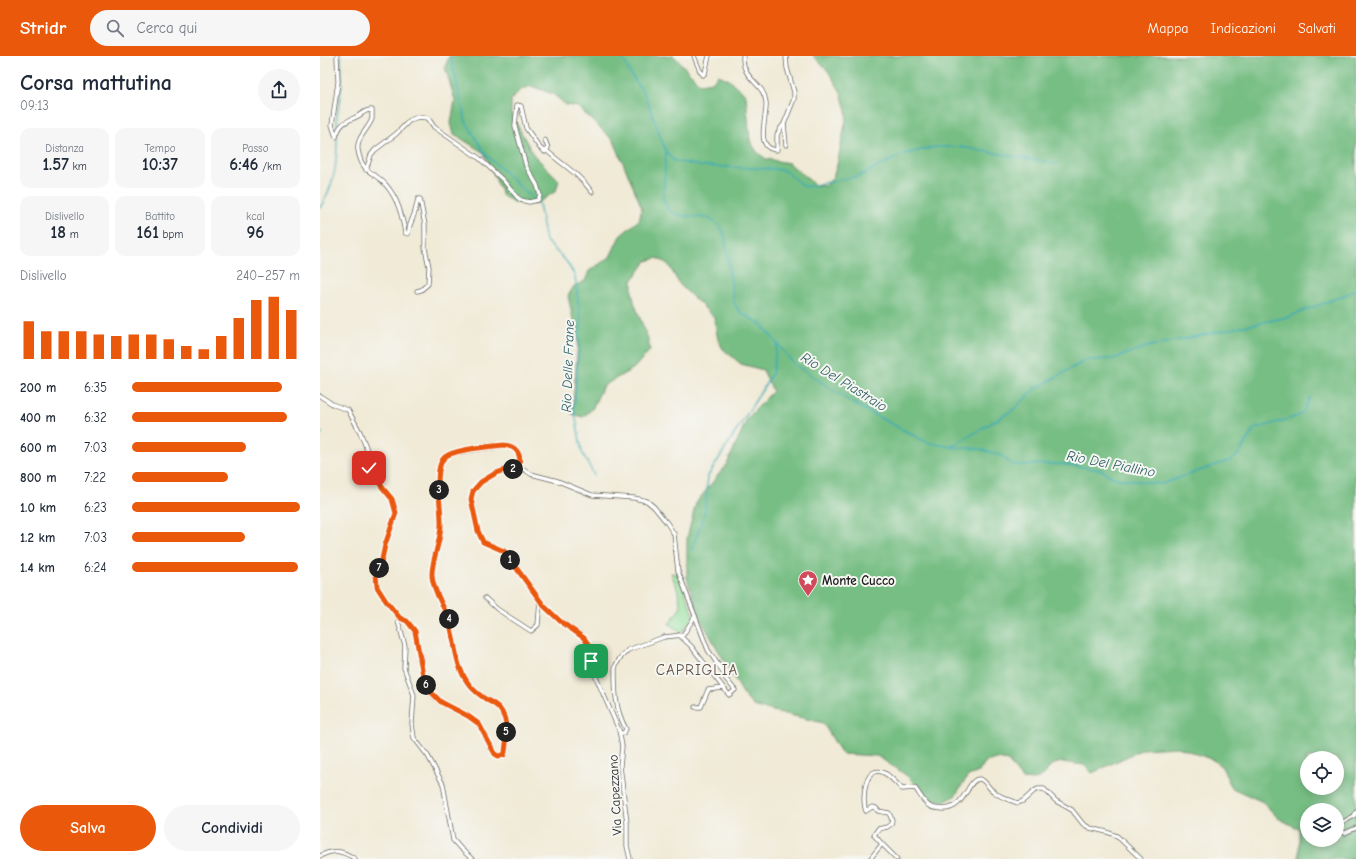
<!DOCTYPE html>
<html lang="it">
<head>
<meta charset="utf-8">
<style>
  :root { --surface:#fff; --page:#f6f6f7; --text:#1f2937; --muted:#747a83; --accent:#ea580c }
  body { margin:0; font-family:"Comic Neue",sans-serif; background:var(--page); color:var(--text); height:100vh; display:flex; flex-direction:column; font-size:15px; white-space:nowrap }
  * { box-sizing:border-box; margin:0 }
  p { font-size:13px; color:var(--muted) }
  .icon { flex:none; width:22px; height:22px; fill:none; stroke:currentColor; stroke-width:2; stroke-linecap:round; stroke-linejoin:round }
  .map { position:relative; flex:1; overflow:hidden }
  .sheet { display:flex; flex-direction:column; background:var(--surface); width:320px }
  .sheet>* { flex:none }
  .controls { position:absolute; left:980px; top:695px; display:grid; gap:8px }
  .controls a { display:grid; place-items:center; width:44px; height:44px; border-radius:50%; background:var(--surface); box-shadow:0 2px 10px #0003; font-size:20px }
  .pin { position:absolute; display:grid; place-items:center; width:34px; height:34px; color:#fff; margin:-17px; border-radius:8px; box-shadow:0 2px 6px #0006 }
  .km { position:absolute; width:20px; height:20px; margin:-10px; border-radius:50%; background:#222; color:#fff; font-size:11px; line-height:20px; text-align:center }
  .round { display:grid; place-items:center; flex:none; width:42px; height:42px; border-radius:21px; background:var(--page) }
  .head { display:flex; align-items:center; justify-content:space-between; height:68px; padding:0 20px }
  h1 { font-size:22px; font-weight:600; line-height:30px }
  .stats { display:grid; grid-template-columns:repeat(3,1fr); gap:6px; height:68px; padding:4px 20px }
  .stats div { display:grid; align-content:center; border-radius:10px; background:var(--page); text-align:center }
  .stats b { font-size:17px; font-weight:600 }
  .stats small { font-size:11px; font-weight:400 }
  .stats p { font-size:11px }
  .chart { height:112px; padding:8px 20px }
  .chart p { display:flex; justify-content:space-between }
  .chart svg { width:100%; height:72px; margin-top:4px; stroke:var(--accent); stroke-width:6 }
  .primary-button { display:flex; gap:8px; margin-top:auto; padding:8px 20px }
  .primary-button a { flex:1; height:46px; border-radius:24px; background:var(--accent); color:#fff; font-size:16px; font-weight:600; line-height:46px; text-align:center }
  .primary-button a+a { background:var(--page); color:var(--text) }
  ul { padding:0 20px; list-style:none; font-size:13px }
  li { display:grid; grid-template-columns:64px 48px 1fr; align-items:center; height:30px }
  li i { height:10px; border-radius:5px; background:var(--accent) }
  header { display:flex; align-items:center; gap:24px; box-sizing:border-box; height:56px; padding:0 20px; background:var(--accent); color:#fff }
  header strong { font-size:19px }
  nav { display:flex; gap:22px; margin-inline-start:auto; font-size:14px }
  .search { width:280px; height:36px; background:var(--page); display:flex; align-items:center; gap:10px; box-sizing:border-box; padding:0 14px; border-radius:22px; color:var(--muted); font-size:15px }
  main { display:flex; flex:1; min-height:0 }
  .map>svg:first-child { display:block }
</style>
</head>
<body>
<header>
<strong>Stridr</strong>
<div class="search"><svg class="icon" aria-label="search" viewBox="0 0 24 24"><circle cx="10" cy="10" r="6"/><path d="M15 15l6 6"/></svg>Cerca qui</div>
<nav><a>Mappa</a><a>Indicazioni</a><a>Salvati</a></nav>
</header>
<main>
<section class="sheet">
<div class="head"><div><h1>Corsa mattutina</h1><p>09:13</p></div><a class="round"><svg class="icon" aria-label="share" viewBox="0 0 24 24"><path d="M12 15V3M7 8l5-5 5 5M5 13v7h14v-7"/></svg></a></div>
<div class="stats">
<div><p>Distanza</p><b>1.57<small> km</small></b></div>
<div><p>Tempo</p><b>10:37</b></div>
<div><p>Passo</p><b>6:46<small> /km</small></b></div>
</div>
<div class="stats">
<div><p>Dislivello</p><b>18<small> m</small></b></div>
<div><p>Battito</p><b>161<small> bpm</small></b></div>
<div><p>kcal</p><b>96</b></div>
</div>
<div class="chart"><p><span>Dislivello</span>240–257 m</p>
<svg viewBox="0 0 160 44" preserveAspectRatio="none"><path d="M5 44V21M15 44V27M25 44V27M35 44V27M45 44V29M55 44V30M65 44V29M75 44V29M85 44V32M95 44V36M105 44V38M115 44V30M125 44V19M135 44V8M145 44V6M155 44V14"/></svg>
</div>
<ul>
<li><b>200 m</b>6:35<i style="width:89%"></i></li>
<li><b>400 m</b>6:32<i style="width:92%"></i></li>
<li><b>600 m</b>7:03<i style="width:68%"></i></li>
<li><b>800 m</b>7:22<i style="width:57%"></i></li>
<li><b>1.0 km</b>6:23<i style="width:100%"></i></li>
<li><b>1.2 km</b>7:03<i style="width:67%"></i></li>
<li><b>1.4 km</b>6:24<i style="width:99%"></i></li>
</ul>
<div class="primary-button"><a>Salva</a><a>Condividi</a></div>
</section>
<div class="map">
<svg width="1036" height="803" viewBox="0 0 1036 803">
  <rect width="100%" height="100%" fill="#f6f6f2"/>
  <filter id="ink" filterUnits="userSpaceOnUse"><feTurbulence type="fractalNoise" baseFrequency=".025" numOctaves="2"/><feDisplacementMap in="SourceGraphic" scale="8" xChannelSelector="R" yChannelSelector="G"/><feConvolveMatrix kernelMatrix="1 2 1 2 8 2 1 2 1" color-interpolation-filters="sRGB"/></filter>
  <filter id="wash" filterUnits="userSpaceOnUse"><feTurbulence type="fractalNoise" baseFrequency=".012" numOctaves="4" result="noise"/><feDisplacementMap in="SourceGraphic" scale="16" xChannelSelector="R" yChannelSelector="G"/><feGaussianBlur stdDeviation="0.9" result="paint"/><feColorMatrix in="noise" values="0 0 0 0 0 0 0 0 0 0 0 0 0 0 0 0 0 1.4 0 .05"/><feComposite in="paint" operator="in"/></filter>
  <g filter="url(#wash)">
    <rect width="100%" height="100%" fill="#f0ead6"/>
    <polygon fill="#94e09c" stroke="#587e5c" points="351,517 358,518 374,560 362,577 349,568 361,551 357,532"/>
    <path fill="#77be84" stroke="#4a6d50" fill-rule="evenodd" d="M129,0h225l26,28 12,-2 6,-7 10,4 18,16 4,46 7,11 9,7 23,4 26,22 11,1 7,-9 4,-12 10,-50 -6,-23 -13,-21 -15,-15h543v803h-57v-30l-21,-11 -15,-16 -31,-14 -10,-21 -9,-7 -35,-13 -35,2 -51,24 -8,-8 -22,-3 -11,3 -7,10 -10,5 -12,-1 -14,-18 -11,-2 -12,3 -6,10 -11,4 -13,20 -11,6 -11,-3 -8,-5 -19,-19 -29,-19 -35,-2 -19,-31 -70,-17 -8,-9 -47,-82 -11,-37v-40l9,-35 31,-39 20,-45 26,-28 -10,-21 -22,-6 -18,-15 -5,-9 -4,-23 -34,-32 -12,-21 -11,-6 -11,3 -14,20v12l3,12 13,34 2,11 -16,18 -31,18 -11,23 -9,8 -11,-3 6,-72 -10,-46 6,-10 11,-5 4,-10 21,-14 10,-21 19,-16 3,-12 -28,-67 -36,-34 -12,-2 -13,-11 -22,-8 -11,4 -9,10v13l22,41 26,26 -3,11 -19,12h-23l-11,-7 -19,-43 -30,-19 -3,-11 4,-23 -10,-33zM987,702h30v30h-30zM987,754h30v30h-30z"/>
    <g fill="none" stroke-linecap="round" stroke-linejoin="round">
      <g stroke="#39abb5" stroke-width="1.5">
        <polyline points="130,0 146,66 166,99 219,148 226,185 246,205 255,220 261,267 254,352 262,396 274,419"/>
        <polyline points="302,0 310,17 325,39 346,96 343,143 348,153 357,159 388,162 400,170 405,181 414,247 420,256 442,269 474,308 534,348 606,386 631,391 660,393 682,400 692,409 742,408 781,414 794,422 841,428 911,404 918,399 934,373 976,361 983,356 990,341"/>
        <polyline points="17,73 17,60 22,28 21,0"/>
        <polyline points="346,96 354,105 381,110 455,113 465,115 485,131 539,120 584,98 615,91 641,91 738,108"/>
        <path d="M0,152c15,-25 17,-43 17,-71"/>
        <polyline points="0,378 2,377"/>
        <polyline points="631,391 693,354 715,333 766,304 793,303 826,291 968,261 1027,238 1036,233"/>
        <polyline points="372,494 385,455 388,420 452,318 457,289"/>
      </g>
    </g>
  </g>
  <g filter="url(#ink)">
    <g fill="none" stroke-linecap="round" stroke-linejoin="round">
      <defs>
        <g id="street">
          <path d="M17,0l1,26 -6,43 4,12c4,-15 10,-15 22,-21 5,-3 8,-7 14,-6 0,3 0,6 0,9 -3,9 -16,19 -14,31 4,24 15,20 28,35 12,14 16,30 19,48l3,1 2,-9 5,-13 3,-13h2l5,26v23l4,19 -1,17 -7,6 -4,1"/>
          <polyline points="374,0 380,15 383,19 385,17 389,0"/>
          <path d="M423,0c-1,25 21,26 23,46 2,14 -13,47 11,48v-15l3,-6 4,-5 10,-25v-7l-7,-24 -1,-12"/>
          <polyline points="464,68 466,89"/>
          <path d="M227,95c17,15 31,22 45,41"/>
          <polyline points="46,114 51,99 55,94 76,78 90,64 98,61 108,62 114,71 159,102 183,124 197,141 201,144 209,146 218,144 220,139 217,129 206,110 195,70 197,49 201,50 206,72 220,92 225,96 228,92 225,84"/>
          <polyline points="0,340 14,349 28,354 40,376 46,391 47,407 49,412 54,416 62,431 72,443 76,457 65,489 61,508 57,518 57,531 66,545 80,563"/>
          <polyline points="199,410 195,412 185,413 176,417 161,426 153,435 151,443 158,475 163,485 184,495 224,550 240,565 259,577 267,586 275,619 299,674 302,690 300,710 307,767 307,790 310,803"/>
          <polyline points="199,410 211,418 238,425 272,439 314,442 327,445 334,451 347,467 354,478 358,515 388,594 401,613 406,623 415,634 409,639 371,590 359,579"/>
          <polyline points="165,542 177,553 211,575 218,569 220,545"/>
          <polyline points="375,651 381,651 388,634 403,632"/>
          <path d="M299,675l1,2h4l2,-4c-11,-20 -11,-37 -11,-60l1,-4 4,-7 8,-8 36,-13 19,-2 12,-19"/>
          <polyline points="1036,756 1034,760 1018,769 1017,773 1025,777 1036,772"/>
          <path d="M562,788l-8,-9 4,-6 9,-2 4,-3 1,-4 -3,-7 -11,-2 -2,-3 -4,-1 -6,4c-5,-12 -1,-50 20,-37 5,3 11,10 16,15l13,-1c5,6 9,16 16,19 4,2 8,1 12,2 23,0 24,-30 36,-30 6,0 9,9 14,12 6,6 17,9 25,12l5,-2 11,-10 4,-2h6l12,12 16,9 11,14 7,4 17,4 10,4 24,23"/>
          <path d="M0,800c13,-7 22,-6 35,3"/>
          <path d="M152,803l-12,-11 -7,-8 -10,-56 -15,-28 -14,-18 -2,-14 2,-29 -10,-27 1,-22 -7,-25 2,-2h5c18,14 12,46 21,66 11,25 38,22 53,40 7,8 9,20 16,29l3,1h7c3,-16 4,-41 -11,-51 -15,-11 -23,-12 -32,-31 -8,-18 -7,-37 -14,-56 -5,-13 -13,-24 -16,-39 -2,-12 8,-34 9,-47 2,-21 -6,-43 -1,-64 2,-8 5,-12 13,-14l54,-8c11,3 15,10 12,21"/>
          <polyline points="550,803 562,788 577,803"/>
        </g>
      </defs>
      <use href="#street" stroke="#66645d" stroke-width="5"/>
      <use href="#street" stroke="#fff" stroke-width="3.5"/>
    </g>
  </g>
  <g fill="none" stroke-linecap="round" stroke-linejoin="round" filter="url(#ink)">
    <defs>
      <path id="route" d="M49,412l5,4 8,15 10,12 4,14 -11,32 -4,19 -5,10 1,13 9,14 14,17 7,3 8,10 8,44 3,10 4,6 11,11 27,14 11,8 16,30 3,2 6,-1 1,-3c2,-13 4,-33 -6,-44 -4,-4 -8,-6 -12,-8 -14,-9 -21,-17 -27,-32 -6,-16 -6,-34 -12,-50 -5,-14 -15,-27 -16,-42 -1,-16 10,-35 9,-54 0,-12 -2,-24 -3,-36 0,-9 0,-23 7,-29 7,-7 47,-11 59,-12 12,1 18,9 15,21l-4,2 -10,2 -9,3 -15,9 -8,9 -2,8 7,32 5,11 21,9 40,55 16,15 24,17 4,6 3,17"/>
    </defs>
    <use href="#route" stroke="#fff" stroke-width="8"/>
    <use href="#route" stroke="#ea580c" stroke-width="5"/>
  </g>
  <defs>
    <symbol id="sight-pin" viewBox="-11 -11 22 30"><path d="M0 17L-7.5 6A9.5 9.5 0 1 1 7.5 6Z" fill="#d1495b" stroke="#f6f6f2"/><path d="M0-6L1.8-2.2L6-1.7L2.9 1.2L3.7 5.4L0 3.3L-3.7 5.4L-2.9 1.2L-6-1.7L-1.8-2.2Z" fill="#fff"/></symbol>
  </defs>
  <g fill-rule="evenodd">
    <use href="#sight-pin" x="477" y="513" width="22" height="30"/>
  </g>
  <g text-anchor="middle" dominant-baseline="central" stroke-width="4" stroke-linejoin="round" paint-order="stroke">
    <g font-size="13" font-weight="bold" fill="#1c1c1c" stroke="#f6f6f2" text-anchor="start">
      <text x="502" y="524">Monte Cucco</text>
    </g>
    <g font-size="13" fill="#1c1c1c" stroke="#f6f6f2">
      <text transform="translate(295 739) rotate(-93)">Via Capezzano</text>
    </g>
    <g font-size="14" font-style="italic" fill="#295c61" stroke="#f6f6f2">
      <text transform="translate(248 310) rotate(-88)">Rio Delle Frane</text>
      <text transform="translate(524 326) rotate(32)">Rio Del Piastraio</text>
      <text transform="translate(791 408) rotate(11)">Rio Del Piallino</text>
    </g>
    <g font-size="15" letter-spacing="1" fill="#635046" stroke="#f6f6f2">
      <text x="377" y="614">CAPRIGLIA</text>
    </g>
  </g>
</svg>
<div class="controls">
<a><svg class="icon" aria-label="locate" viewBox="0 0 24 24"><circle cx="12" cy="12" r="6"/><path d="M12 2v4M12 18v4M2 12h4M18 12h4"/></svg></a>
<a><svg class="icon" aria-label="layers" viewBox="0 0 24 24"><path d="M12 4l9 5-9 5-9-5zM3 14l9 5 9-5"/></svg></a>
</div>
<div class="pin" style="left:271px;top:605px;background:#1e9e55"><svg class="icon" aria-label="arrive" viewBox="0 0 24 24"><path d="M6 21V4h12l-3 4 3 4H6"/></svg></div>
<div class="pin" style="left:49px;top:412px;background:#d93025"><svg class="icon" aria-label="check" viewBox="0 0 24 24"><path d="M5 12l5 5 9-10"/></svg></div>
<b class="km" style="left:190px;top:504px">1</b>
<b class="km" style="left:193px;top:413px">2</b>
<b class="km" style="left:119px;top:434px">3</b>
<b class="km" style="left:129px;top:563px">4</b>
<b class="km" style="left:186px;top:676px">5</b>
<b class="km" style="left:106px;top:629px">6</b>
<b class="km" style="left:59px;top:512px">7</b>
</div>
</main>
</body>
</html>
